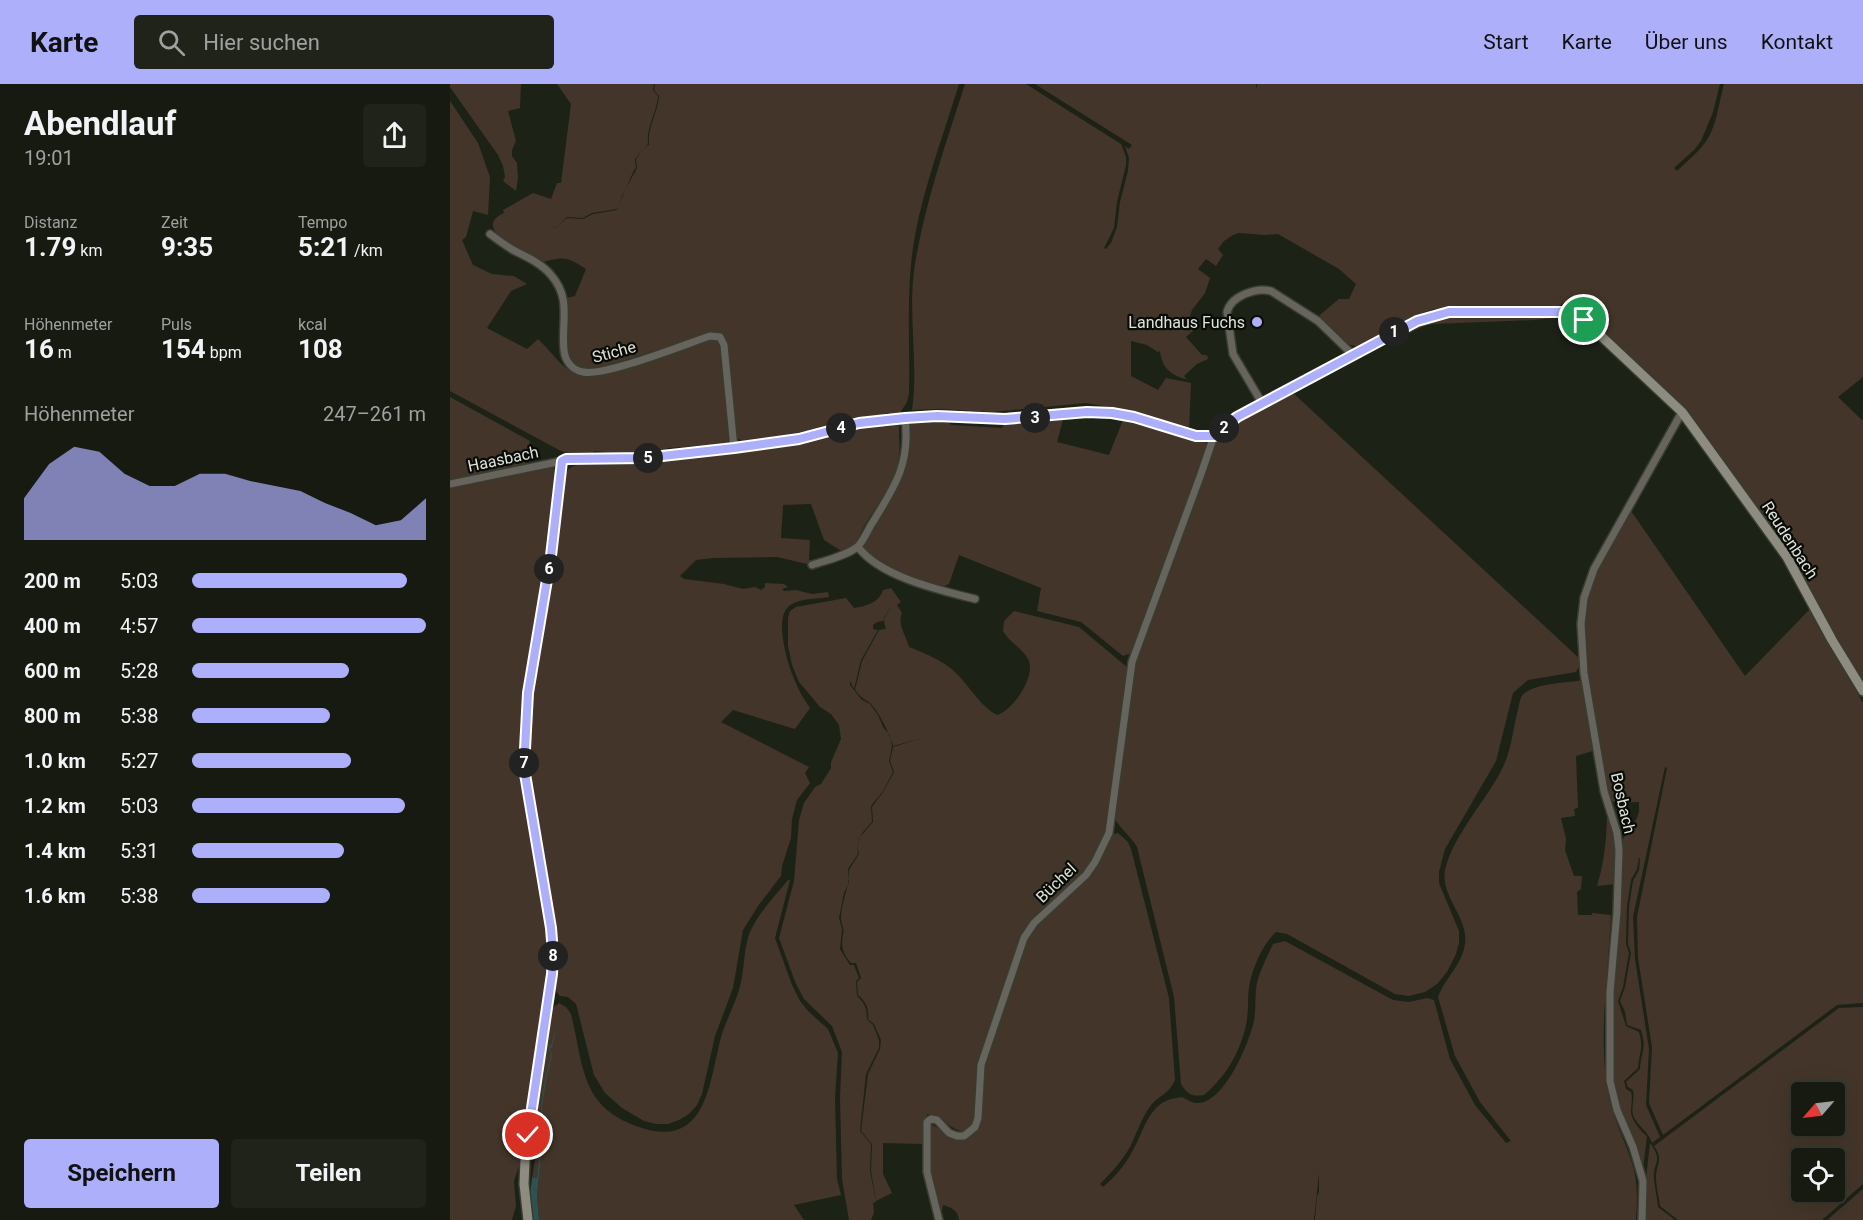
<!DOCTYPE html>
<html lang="de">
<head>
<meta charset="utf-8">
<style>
  :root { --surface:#161a10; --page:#1f2319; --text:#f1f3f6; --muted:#9ea19f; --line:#353830; --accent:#adaffb }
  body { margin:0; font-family:Roboto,sans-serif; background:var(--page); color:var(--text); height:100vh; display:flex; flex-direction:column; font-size:22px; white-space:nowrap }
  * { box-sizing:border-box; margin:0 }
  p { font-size:20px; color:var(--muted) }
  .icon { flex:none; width:33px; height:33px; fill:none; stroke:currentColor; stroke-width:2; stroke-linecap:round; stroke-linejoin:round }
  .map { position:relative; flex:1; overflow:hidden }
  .sheet { display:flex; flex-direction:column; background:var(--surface); width:450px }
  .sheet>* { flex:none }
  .needle { width:39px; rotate:242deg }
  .tools { position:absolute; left:1341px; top:998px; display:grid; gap:12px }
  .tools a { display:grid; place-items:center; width:54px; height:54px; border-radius:6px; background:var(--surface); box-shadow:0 6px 24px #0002,0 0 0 2px var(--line); font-size:30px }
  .pin { position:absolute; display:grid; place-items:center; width:51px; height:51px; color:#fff; margin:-26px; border:3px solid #fff; border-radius:50%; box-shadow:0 2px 6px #0007 }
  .km { position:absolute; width:30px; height:30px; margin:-15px; border-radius:50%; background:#222; color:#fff; font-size:16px; line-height:30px; text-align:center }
  .round { display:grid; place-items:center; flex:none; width:63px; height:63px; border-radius:6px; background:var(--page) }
  .headline { display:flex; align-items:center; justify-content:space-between; height:102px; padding:0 24px }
  h1 { font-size:33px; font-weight:700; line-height:45px }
  .metrics { display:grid; grid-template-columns:repeat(3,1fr); gap:9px; height:102px; padding:6px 24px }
  .metrics div { display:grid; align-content:center }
  .metrics b { font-size:26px; font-weight:700 }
  .metrics small { font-size:16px; font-weight:400 }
  .metrics p { font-size:16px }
  .chart { height:168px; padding:12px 24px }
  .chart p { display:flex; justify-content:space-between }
  .chart svg { width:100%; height:108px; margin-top:6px; fill:var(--accent); opacity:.7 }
  .cta { display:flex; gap:12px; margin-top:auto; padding:12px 24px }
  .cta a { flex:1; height:69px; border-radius:6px; background:var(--accent); color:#111; font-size:24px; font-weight:700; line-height:69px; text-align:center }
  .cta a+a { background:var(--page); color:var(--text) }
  ul { padding:0 24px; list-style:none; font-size:20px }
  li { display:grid; grid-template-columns:96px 72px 1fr; align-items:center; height:45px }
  li i { height:15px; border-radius:8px; background:var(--accent) }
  header { display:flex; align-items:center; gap:36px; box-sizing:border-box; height:84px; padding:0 30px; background:var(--accent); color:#111 }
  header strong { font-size:28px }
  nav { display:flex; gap:33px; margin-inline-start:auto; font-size:21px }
  .search { width:420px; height:54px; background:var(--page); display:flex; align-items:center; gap:15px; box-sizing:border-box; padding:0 21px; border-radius:6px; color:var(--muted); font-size:22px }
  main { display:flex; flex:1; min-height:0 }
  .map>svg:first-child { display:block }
</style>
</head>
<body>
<header>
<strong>Karte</strong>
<div class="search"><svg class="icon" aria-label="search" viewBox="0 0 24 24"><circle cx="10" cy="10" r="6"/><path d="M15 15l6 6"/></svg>Hier suchen</div>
<nav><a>Start</a><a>Karte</a><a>Über uns</a><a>Kontakt</a></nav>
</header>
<main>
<section class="sheet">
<div class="headline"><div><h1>Abendlauf</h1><p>19:01</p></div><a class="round"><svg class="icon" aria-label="share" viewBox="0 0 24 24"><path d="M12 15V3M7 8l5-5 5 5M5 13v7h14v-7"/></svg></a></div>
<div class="metrics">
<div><p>Distanz</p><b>1.79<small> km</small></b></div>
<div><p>Zeit</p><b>9:35</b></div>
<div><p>Tempo</p><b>5:21<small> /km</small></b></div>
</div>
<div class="metrics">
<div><p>Höhenmeter</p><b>16<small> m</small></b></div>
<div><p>Puls</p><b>154<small> bpm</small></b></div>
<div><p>kcal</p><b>108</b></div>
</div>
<div class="chart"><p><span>Höhenmeter</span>247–261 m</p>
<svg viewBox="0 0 160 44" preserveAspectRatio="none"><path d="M0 44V27L10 13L20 6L30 8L40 17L50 22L60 22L70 17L80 17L90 20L100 22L110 24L120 29L130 33L140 38L150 36L160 27V44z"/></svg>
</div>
<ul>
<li><b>200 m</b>5:03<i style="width:92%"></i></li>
<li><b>400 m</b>4:57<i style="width:100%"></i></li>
<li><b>600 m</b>5:28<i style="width:67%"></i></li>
<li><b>800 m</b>5:38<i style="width:59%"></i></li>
<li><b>1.0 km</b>5:27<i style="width:68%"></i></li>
<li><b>1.2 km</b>5:03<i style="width:91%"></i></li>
<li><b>1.4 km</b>5:31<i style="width:65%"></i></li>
<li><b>1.6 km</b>5:38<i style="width:59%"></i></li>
</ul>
<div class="cta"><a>Speichern</a><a>Teilen</a></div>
</section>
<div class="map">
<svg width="1413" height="1136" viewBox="0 0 1413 1136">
  <rect width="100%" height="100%" fill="#1d2216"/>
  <g fill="#433529" fill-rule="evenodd">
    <polygon points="0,0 71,0 70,24 58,27 66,57 62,66 62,72 67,79 68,94 66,107 53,97 55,93 53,82 48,71 0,3"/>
    <path d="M107,0h97l-1,6 5,6c-1,17 -12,31 -10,48l-13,15 1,9 -2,2 -17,39 -25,4 -9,5 -16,-1 -10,10 -5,1 5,-1 10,-9 16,1 10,-5 24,-4 5,-14 15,-28 -1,-9 9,-12 4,-2c-2,-18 9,-32 10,-49l-5,-6 1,-6h304c-17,56 -43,123 -48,181 -4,42 -1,85 -2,128l-2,9 -7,11 -10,2 -1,-2h-3l-1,2c-23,3 -45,6 -66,12l-2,2 -71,14 -9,-5 -10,-93 -16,-12 -104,33 -22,3 -9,-3 -6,-6 -3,-10 1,-37 -2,-15 9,-2 11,-27c-18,-12 -22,-13 -43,-7 -14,-8 -75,-33 -39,-49l-1,-3 30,-17 18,6 6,-16h4l10,-79z"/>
    <path d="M515,0h61l95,60 5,13v8l-9,37 -3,26 -10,20 2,1 5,-6 6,-16 3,-25 8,-31 1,-13 -4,-12 4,3 3,-4 -97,-61h221v6l1,-6h463l-7,28 -12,29 -7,9 -20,18 3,3c10,-10 22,-19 30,-31 10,-16 12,-38 17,-56h139v293l-25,20 25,24v263l-85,-144 -91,-130 -101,-94 -15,-8v-6l-8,1 -6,5 -123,1 -14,5 -59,32c-18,2 -33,-17 -45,-28l23,-19h10l7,-15 -17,-15 -61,-35 -13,1 -26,-2 -6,2 -9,6 -6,8 5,6 -7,11 -10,-7 -8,10 12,9 -5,15 -13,17 -4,12 7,7 -9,8 16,18h5l1,4 -11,5 -13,12 3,3c-16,-3 -25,-11 -27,-28l-2,1 -11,-7 -16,-4v35l27,14 8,-12 25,5 -2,48 -53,-19 -50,-9 -95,9 -52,-3 -27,1c7,-48 -5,-98 3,-146 10,-61 31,-121 50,-180z"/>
    <path d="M0,17l28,42 12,34 -2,38 -15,-4 -7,26 -4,3 11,25 19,9 22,2 13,8 -16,7 -24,37 40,21 11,-10c26,25 29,44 71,34l102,-33 6,1 4,6 9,92 -4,5 -58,4 -3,2c-14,2 -27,5 -41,5 -11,0 -19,-4 -30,-4l-2,3h-22l-11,-4 -109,-59z"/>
    <path d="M1108,230l20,5 99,92 -2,7v-7l-92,-85 -8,-5 -12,-4 -29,3 -101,4 -9,2 -77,37 -55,29 288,267v6l-4,7 -48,8 -15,13 -17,68 -51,88 -6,23v11l20,48v12l-3,11 -9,18 -10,12 -12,8 -16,4 -14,-2 -108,-60 -11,-2c-13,12 -22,33 -26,50 -3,12 -1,25 -3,37 -4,29 -21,58 -43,76 -12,2 -17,-1 -23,-11l-7,-87 -37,-150c-7,-12 -17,-18 -23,-30l20,-153 82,-223 22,-19 23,-14 3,1 5,-5 133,-73 38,-14z"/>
    <polygon points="0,313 80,357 75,380 0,396"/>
    <path d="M613,336l-6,22 52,13 14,-35 70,21 12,1 3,4 -76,207 -9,3 -42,-34 -44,-11 4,-23 -82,-33 -10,29 -10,4 -33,-12 -39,-22c-3,-5 -4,-8 -2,-13l34,-57 5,-12 5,-46 2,-2c13,-1 30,-8 41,1l50,3 2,-4z"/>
    <path d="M430,341l5,2 14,-2c0,15 2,32 -3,46 -9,27 -32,47 -40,74l-13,7 -19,-12 -13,-36 -28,1 -2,33 29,2 -1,20 10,1 -12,3 -30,-7 -64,1 -17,2 -16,16 4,3 40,5 19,5 12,-2 6,3 4,-3v-4l19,1 4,3 -6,2 2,2 12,-1 16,4 16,-2 1,5c-12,2 -32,1 -41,10 -14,13 0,60 8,76 3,9 9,17 14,25l-15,21 -62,-19 -12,12 88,45 -4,6 5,10 -13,17 -5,19 -1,19 -9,28 -1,10 -23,30 -15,24 -10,58 -18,48 -13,58 -5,11 -8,9 -10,6 -11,4h-12l-12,-3 -22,-13 -17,-15 -11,-18 -18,-71 -8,-7 -8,-1 -6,-8 3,-27 -2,-34 -26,-156c0,-31 1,-61 5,-92 5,-39 16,-78 21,-117 2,-19 4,-78 12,-91 7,-10 29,-6 39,-7l5,-1 49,-3 141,-17 57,-15z"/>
    <polygon points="101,382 106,387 94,498 73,609 72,623 70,696 99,857 99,877 69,1082 64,1097 66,1122 62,1136 0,1136 0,404"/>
    <path d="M1179,424l116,168 65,-67 53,94v300l-26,2 -174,130 -14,-32 3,-56 -14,-89 -1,-41 30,-149 -2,-1 -32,150 2,42 14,90 -3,56 14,32 -8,6c-3,-11 -15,-17 -19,-28 -2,-8 2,-17 0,-25l-5,-3 -2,-5 14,-13c1,-18 7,-19 1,-39l-14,-5 -2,-13 -5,-11 5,-14 6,-34 -3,-9 1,-38 4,-25 6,-11 1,-12h-1l-2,11 -6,11 -4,26 -1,38 3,9 -6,34 -5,14 8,25 13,6c5,17 0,20 -1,36l-14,13 2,8 5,3c2,7 0,12 0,20 0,7 10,20 16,24l-4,33 -23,-60 -5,-21 -3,-24 1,-72 10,-129 -2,-21 16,-24 2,-7v-9l-21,1 -8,-2 -25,-137 -1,-23 3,-42 9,-29z"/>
    <path d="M441,504l10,14 -4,3 5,8c-5,12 4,22 7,34 17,7 34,13 48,27 13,13 24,33 40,41 16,-4 40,-40 31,-56 -6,-11 -19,-17 -25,-28l1,-10 10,-10 65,16 49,41 -20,162 -15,31 -9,12 -54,52 -49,127 -8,72 -10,7c-17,-2 -19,-18 -36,-17l-3,30 -41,-1v31l9,19 -16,8 -5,-30 1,-27 -11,-13 7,-57 12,-25 1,-9 -7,-16 -6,-5c1,-11 -2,-17 -10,-24l-1,-13 4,-4 -5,-15h-5c-9,-10 -10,-17 -8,-29 2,-6 -3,-12 -2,-18 1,-16 9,-30 8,-46l10,-16 -2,-9 3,-8 13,-15 -1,-15 11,-15 11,-20 -4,-11 3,-14 29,-9 -29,8c-2,-10 -15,-36 -23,-43 -7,-5 -10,-6 -15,-13l7,-29 17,-31 7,-1 -2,-7v-4l8,-14 -9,17 -6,1 -4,3v4l5,1 -17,30 -7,29 -4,-8v4l11,14 9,5 8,11 5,12 7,8 2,11 -3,15 4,11 -10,19 -12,15 1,16c-10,11 -17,17 -14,32l-10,15 1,13 -5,11 -5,25 3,11 -2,20 10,16h4l5,13 -3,3 1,15c8,7 10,13 10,23l6,6 6,15v8l-13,26 -6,57 11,13 -1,27 6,31 -3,1 1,10 -3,7h-22l-7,-41 -2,-81 2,-46 -10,-26 -28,-27 -8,-15 -17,-46 15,-57 5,-61 5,-17 11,-16 6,-3 10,-16v-6l10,-23 -2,-14 -8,-11 -11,-7 -21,-25 -7,-17 -4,-19v-28l2,-7 6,-4 50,-9 8,10c12,-2 25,-5 29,-18z"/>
    <path d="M1133,596l13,70 -20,6 2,52 -4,1 1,7 -14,2 5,21 -1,11 9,26h8l-1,13 -4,3 1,23h14v-2l19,2c-3,57 -12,116 -4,173 4,29 20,54 27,82 4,17 3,33 2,50h-321l2,-24 2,-4v-19l-5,47h-355c-1,-10 -7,-12 -16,-15l-2,11 -11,-39 2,-52c18,8 30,22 46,1l8,-73 42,-118 17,-19 43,-39 23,-42 7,-2 10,9 3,7 38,149 6,82c-7,15 -14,14 -23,24 -10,12 -15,29 -22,43 -8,14 -19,26 -30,37l3,3c12,-10 23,-23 30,-37 9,-15 14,-39 31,-48 5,-3 12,-4 18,-5 4,2 9,5 13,6 28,3 52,-56 58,-78 4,-13 1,-28 4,-42 3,-13 10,-26 16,-39l12,-3 108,59 16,2 18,-4 7,2 16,59 25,46 31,38 5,-2 -31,-39 -25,-46 -17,-59c7,-19 24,-32 27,-53 4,-26 -25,-48 -20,-74 8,-35 42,-70 58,-103 8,-16 10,-37 14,-54 2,-5 2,-13 5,-17 9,-13 46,-13 61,-16z"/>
    <path d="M1157,724c9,30 9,45 8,76l-18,2c8,-26 10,-51 10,-78z"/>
    <path d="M338,796h2l-15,58 17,47 8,16 9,11 19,17 10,24 -3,45 2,81 4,16 -47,10 10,15h-265l-2,-25 4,-41 -4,24h-5l5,-30 -3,-21 17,-118 8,-6 7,4 5,7c13,52 9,93 68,113 66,23 70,-41 81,-86 4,-17 14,-34 19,-51 6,-19 4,-41 11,-58 9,-20 25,-36 38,-52z"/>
    <path d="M1413,923v177l-41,36h-144l-18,-14c-1,-9 -4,-19 -4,-28 0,-14 8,-18 -2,-32l185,-138zM1352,1008h32v33h-32zM1352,1074h32v33h-32z"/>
    <path d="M1200,1059c14,19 3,18 4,36 1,9 3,19 4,28l17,13h-30l2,-16 -1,-26z"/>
    <polygon points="1413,1105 1413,1136 1377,1136"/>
  </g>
  <polygon fill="#2d524f" points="106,943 102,963 100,964 102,972 96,995 92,1023 94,1043 87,1111 89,1136 82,1136 80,1110 82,1094 87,1094 93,1043 91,1023 95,995 101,972 99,963 101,962"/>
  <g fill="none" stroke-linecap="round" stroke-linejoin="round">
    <defs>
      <g id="street">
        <path d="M40,150c8,6 15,11 23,16 14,7 28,13 38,25 21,24 10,47 13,75 1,11 8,20 19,22 21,5 103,-28 127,-36l10,1 4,8 10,103"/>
        <path d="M812,319l-29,-49 -6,-42c4,-16 29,-25 44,-21l47,30 34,33"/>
        <polyline points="0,400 112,377"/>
        <path d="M408,463c23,30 81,43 117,52"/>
        <path d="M362,481c15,-5 31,-8 44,-17 6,-4 11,-16 15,-23 23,-37 40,-61 34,-107"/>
        <polyline points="489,1136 477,1088 477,1038 481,1035 487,1036 499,1049 507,1052 514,1052 525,1043 528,1034 531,981 574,854 584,839 636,791 645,778 659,749 682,578 751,390 764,352"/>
        <polyline points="1192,1136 1193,1097 1183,1063 1167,1026 1160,997 1160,908 1167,828 1169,766 1167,749 1154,707 1134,589 1131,540 1134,514 1144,485 1232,328"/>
      </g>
      <polyline id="secondary" points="78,1136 74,1100 75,1077 102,890 103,869 101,844 74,684 78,609 101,472 110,389 112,377 116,375 194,374 284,364 349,355 409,339 487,332 555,335 637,328 661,329 684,333 746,353 764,352 787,333 812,319 967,237 999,228 1110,228 1124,230 1134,236 1232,328 1337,473 1382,556 1413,607"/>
    </defs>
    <use href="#street" stroke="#383d31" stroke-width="10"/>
    <use href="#secondary" stroke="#383d31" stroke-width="12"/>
    <use href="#street" stroke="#66645d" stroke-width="7"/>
    <use href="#secondary" stroke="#8e8b80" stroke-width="9"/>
  </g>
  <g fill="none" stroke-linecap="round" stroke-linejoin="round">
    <defs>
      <polyline id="route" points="78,1051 102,890 103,869 101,844 74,684 78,609 101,472 112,377 116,375 194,374 284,364 349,355 409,339 455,334 487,332 555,335 637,328 662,329 684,333 746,352 764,352 787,333 967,237 999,228 1110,228 1124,230 1134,236"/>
    </defs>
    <use href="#route" stroke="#fff" stroke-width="12"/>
    <use href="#route" stroke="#adaffb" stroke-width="8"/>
  </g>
  <circle fill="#adaffb" stroke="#090b06" stroke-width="2" cx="807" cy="238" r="6"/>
  <g text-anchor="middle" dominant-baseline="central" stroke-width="4.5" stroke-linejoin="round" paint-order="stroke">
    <g font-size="16" fill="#dfe2da" stroke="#090b06" text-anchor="end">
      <text x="795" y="238">Landhaus Fuchs</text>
    </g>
    <g font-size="16" fill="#dfe2da" stroke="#090b06">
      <text transform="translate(164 268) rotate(-15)">Stiche</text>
      <text transform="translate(53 375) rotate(-12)">Haasbach</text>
      <text transform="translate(1340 456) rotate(57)">Reudenbach</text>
      <text transform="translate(1173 719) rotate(77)">Bosbach</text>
      <text transform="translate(606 799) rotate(-44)">Büchel</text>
    </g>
  </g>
</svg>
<div class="tools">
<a><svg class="needle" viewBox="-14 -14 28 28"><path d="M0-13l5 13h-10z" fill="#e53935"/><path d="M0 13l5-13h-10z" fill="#9ea19f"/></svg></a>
<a><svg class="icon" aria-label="locate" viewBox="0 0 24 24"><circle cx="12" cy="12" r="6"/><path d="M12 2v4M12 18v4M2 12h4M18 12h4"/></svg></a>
</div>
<div class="pin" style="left:1134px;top:236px;background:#1e9e55"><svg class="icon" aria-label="arrive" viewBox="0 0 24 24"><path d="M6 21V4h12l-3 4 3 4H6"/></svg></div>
<div class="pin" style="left:78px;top:1051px;background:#d93025"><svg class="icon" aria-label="check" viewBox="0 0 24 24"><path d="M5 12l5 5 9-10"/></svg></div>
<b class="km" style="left:944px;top:248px">1</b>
<b class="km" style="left:774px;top:344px">2</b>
<b class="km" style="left:585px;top:334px">3</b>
<b class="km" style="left:391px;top:344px">4</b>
<b class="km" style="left:198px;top:374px">5</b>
<b class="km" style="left:99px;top:485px">6</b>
<b class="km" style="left:74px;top:679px">7</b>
<b class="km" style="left:103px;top:872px">8</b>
</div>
</main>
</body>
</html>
